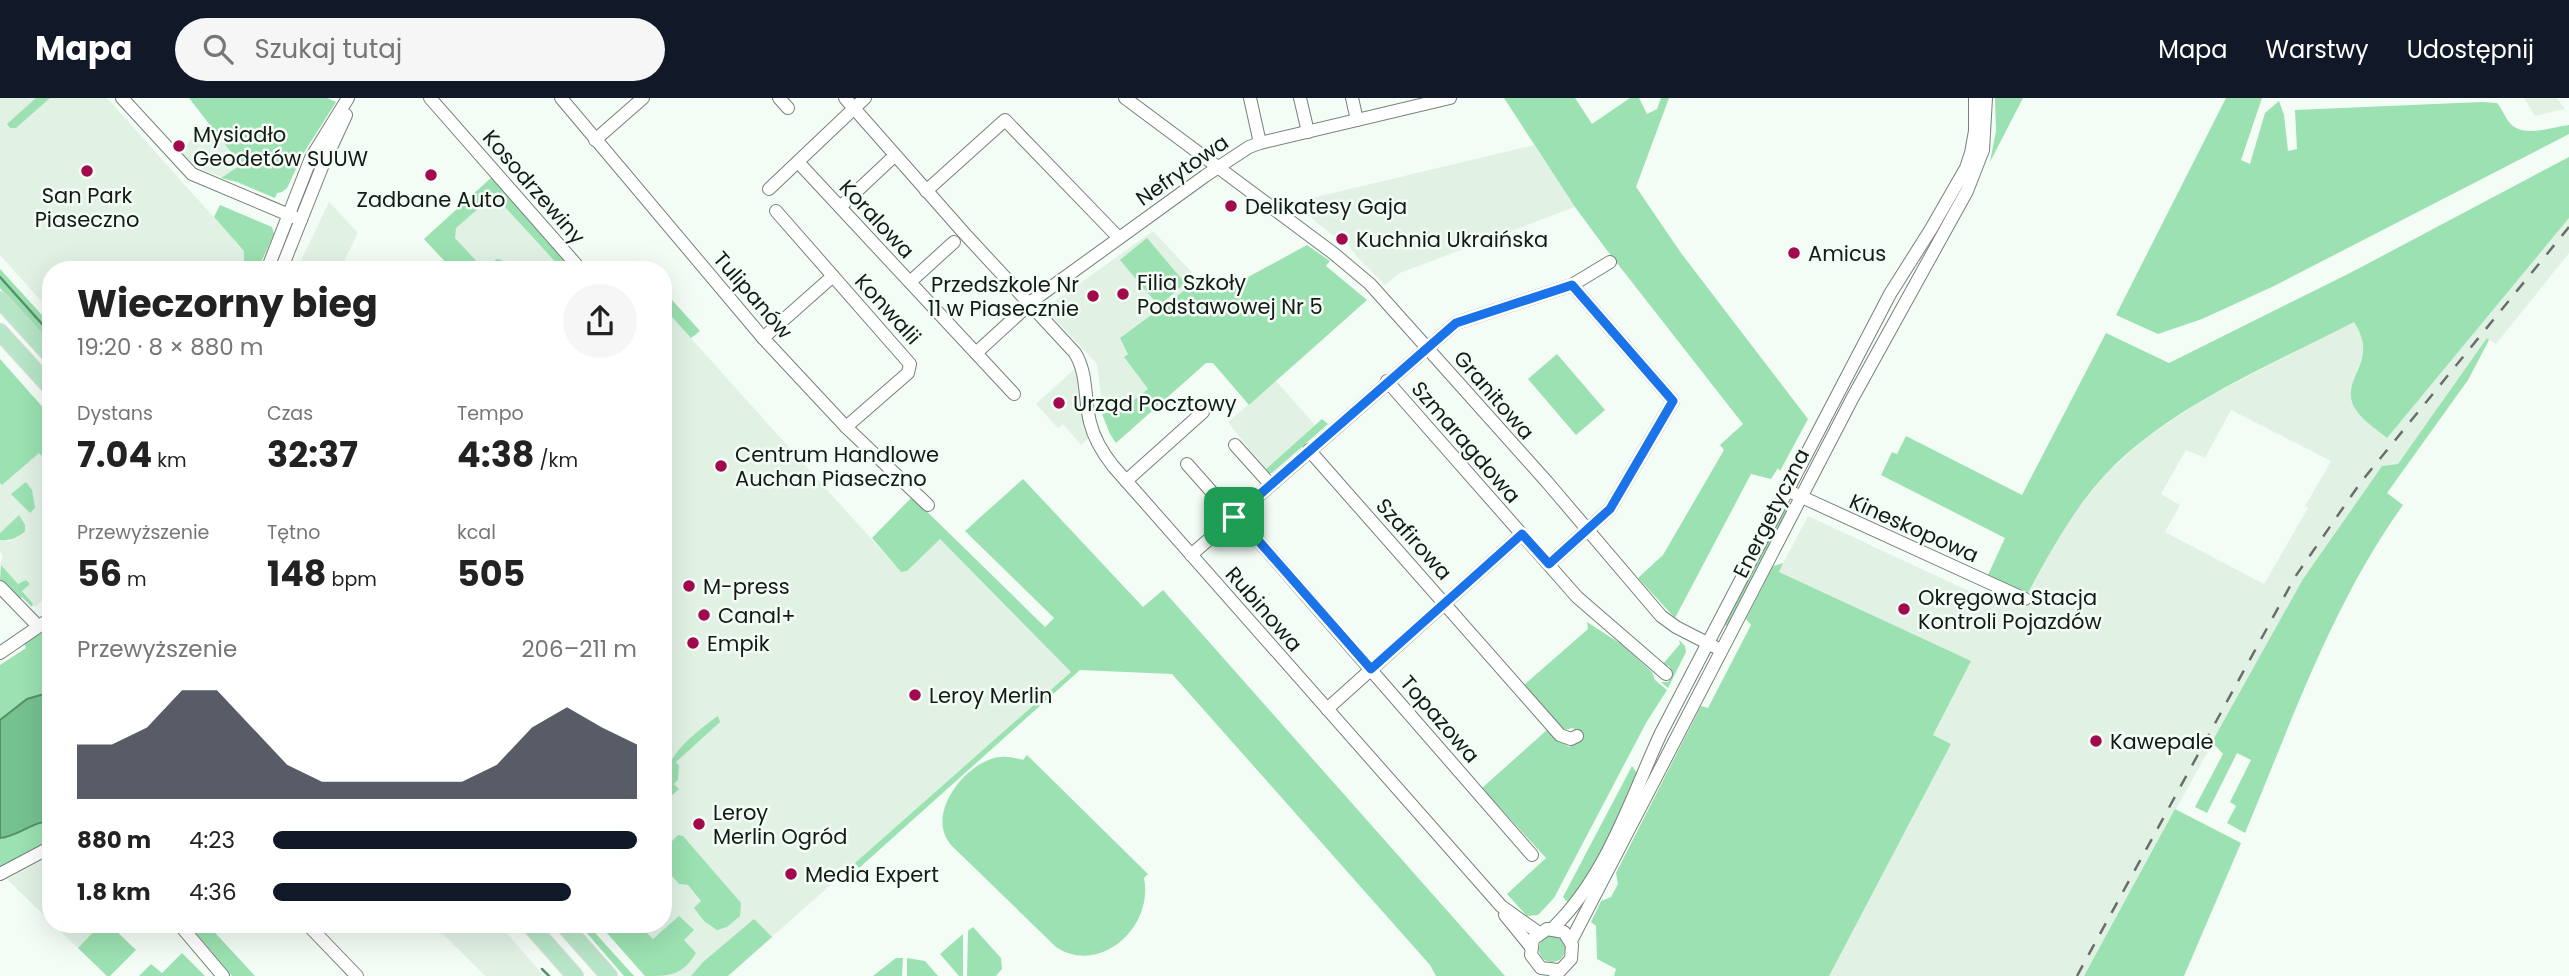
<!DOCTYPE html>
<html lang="pl">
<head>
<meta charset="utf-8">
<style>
  :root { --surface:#fff; --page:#f6f6f6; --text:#222; --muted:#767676; --accent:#111827 }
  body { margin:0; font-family:Poppins,sans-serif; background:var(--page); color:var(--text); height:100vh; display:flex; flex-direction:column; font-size:26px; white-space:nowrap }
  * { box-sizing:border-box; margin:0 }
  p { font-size:23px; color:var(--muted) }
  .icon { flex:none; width:38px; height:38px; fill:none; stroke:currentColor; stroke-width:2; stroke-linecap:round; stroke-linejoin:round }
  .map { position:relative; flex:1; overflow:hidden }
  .side { position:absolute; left:42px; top:163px; width:630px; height:672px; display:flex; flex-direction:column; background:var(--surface); border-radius:28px; box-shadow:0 7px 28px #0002 }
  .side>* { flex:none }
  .pin { position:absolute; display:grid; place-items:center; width:60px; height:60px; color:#fff; margin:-30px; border-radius:14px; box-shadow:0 4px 10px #0006 }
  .round { display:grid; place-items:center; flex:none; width:74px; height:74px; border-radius:37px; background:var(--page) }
  .summary { display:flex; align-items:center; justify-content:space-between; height:119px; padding:0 35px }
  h1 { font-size:38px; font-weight:700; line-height:52px }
  .stats { display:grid; grid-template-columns:repeat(3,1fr); gap:10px; height:119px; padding:7px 35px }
  .stats div { display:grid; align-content:center }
  .stats b { font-size:35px; font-weight:700 }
  .stats small { font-size:19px; font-weight:400 }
  .stats p { font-size:19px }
  .chart { height:196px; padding:14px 35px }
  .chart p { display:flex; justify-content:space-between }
  .chart svg { width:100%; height:126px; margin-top:7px; fill:var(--accent); opacity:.7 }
  ul { padding:0 35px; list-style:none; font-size:23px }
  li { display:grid; grid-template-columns:112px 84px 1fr; align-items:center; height:52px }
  li i { height:18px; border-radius:9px; background:var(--accent) }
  header { display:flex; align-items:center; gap:42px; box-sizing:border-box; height:98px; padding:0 35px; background:var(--accent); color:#fff }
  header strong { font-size:33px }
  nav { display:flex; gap:38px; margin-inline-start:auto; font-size:24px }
  .search { width:490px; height:63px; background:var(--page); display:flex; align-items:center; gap:18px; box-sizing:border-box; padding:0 24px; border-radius:38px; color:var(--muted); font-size:26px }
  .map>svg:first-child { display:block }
</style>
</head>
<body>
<header>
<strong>Mapa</strong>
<div class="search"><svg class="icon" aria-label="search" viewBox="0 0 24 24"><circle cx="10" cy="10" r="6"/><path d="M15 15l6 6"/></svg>Szukaj tutaj</div>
<nav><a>Mapa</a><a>Warstwy</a><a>Udostępnij</a></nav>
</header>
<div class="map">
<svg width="2569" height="878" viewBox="0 0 2569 878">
  <rect width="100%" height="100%" fill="#f3fdf5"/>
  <g fill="#e1f2e5" fill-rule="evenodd">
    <polygon points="0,0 107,0 244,153 244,171 51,172 51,214 0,157"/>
    <polygon points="2524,0 2557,0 2565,11 2535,18"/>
    <polygon points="209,25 241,68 225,80 203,72 178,54"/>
    <polygon points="1534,47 1575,109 1400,175 1385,187 1358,160 1345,143 1343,145 1317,125 1295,104"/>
    <polygon points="492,79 573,171 452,171 424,141"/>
    <polygon points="329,104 358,135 340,171 297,171"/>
    <path d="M2569,120v35l-73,91 -8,-5 -90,125 -16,2 -79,113 -219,397h-275l-30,-405 29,-55 191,89 4,-8 19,9 37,-72 11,-16 37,-45 40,-36 60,-40 147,-75 7,12 3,19 -14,37 37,47zM2231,312l100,51 -26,45 3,2 -44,76 -99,-52 15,-27 -19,-11 25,-44 19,8z"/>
    <polygon points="1153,133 1199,182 1120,240 1128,252 1128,255 1124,259 1148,291 1115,317 1113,313 1103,315 1097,266 1047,213 1048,208"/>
    <polygon points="663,209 901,474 907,473 939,440 1071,574 728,878 645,878 599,826 663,826"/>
    <polygon points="1077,269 1089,340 1081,347 1063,326 1058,330 1036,306"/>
    <polygon points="1276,283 1315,327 1265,372 1228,324"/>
    <polygon points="39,354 51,368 51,495 35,509 22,493 30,486 26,482 18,486 0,466 3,459 0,453 0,442 9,443 18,439 18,418 0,435 0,385 2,387"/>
    <polygon points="51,761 51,824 7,781 43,762 45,764"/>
    <polygon points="53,826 101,826 78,850"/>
    <polygon points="433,826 499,826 544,878 485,878"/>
  </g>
  <g fill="#9be1b1">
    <polygon points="36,0 50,0 16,30 10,30 7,26"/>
    <polygon points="189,0 327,0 336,4 303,56 287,90 282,94 277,95 275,100 237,84 221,80 241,67"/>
    <polygon points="1504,0 1575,0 1592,26 1630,0 1639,0 1647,16 1657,11 1661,0 1669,0 1636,89 1681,155 1808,321 1780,373 1778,370 1771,381 1751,376 1675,520 1638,480 1663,457 1724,352 1720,347 1743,326 1606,151 1575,109"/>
    <polygon points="1995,0 2023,0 1990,64 1996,33"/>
    <path d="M2226,0h36l-21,62 9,4 15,-51 14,-12 5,14 4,36 9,-2 -2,-39 187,-8 15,1c5,6 8,14 12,19 13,17 42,5 60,3v9l-295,152 -72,33 -44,15 -42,-19z"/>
    <path d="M2569,59v61l-182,220c-12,-10 -30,-21 -35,-36 -8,-27 27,-41 2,-80 -84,44 -183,83 -249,153 -33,36 -55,77 -78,120l-39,-20 17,-37 -124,-63 11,-23 5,2 9,-18 116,59 84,-162 63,30 181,-90z"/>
    <polygon points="492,79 573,171 562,171 494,97 456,130 455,140 480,167 486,168 497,161 502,162 504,167 498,171 452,171 424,141"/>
    <polygon points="220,107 272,129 274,136 258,171 244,171 244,153 214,119"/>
    <polygon points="1147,140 1185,185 1159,208 1120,162"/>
    <polygon points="1307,147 1330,163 1326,168 1367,202 1249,307 1213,265 1206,265 1116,345 1110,336 1102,316 1114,313 1116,316 1148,291 1124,259 1128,256 1120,240 1204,178 1219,195"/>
    <polygon points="0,171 51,227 51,246 0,190"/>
    <polygon points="663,192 700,233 691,240 663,209"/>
    <path d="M2487,240l2,2 -21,40 -81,113 16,12c-71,99 -111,216 -158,328l-18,-10 9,-17 -6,-4 21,-42 -14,-7 -30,60 -12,-6 28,-53 -11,-12 91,-163 79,-113 16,-2z"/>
    <polygon points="1557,256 1605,312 1576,337 1528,281"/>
    <polygon points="0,261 47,314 51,322 51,368 39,355 2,387 0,385"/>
    <polygon points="1322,321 1328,326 1272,375 1268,375 1265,372"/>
    <polygon points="1023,381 1143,509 1163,492 1505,878 1436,878 1430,867 1172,576 1080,572 859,770 855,765 1071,574 940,441 907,473 901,474 872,440 912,399 1045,529 1054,520 965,433"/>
    <polygon points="26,384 32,392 35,410 30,415 11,396"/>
    <polygon points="1789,405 1791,405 1729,529 1723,526 1785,408"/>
    <path d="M19,417l6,10v6c-8,7 -14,10 -25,9v-7z"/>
    <polygon points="1783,465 1779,474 1971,563 1933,637 1951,646 1829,878 1614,878 1616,871 1597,861 1596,828 1591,824 1601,803 1611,799 1618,786 1616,775 1701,608 1708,610 1751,527 1746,521 1773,468"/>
    <polygon points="1,467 18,486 26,482 30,486 22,493 33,506 32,509 22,499 19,501 0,482"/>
    <polygon points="1587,524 1621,546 1652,574 1655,582 1667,592 1646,625 1554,800 1538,817 1527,818 1507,796 1546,760 1482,690 1548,631 1569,649 1580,638 1573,630 1564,632 1524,587 1588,531"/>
    <polygon points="51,528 51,744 0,772 0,567 26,550 24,545"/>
    <polygon points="1679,542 1685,548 1686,554 1668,590 1661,584 1668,584 1673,575 1669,568 1663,566 1680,546"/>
    <path d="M718,618l2,6 -44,40 3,4 -1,14 -4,4 5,5 -11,10c-17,-33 26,-66 50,-83z"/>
    <path d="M1027,657l121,119 -4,4c10,49 -44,98 -88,69l-104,-101c-27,-29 9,-77 39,-87 11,-4 21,-2 32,1z"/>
    <path d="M1632,668l6,9c-20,44 -41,90 -68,130l-7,-8z"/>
    <polygon points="2175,711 2241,745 2184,878 2084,878"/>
    <polygon points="678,737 683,738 741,805 740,818 727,829 717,832 704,823 694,810 701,803 688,787 679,786 663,768 664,751"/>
    <path d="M679,818l15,14 -10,10 12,13c-14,23 -27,23 -51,23l-46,-52h20l7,7 21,2 6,6z"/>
    <polygon points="754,821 772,839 728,878 691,878 703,864"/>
    <polygon points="101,826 109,826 136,852 110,878 107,878 78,850"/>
    <polygon points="188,826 207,826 255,878 232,878"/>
    <polygon points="579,826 587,826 634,878 624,878"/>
    <polygon points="973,829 1001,860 1002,871 996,878 967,878 968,833"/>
    <polygon points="963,836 963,878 959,878 940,856"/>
    <circle cx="1552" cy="851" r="13"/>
    <polygon points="182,855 205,878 139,878 151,866 162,875"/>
    <polygon points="896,860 903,860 902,878 873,878"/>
    <polygon points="907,860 925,863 938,878 907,878"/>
  </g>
  <path fill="#75c28f" stroke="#58906b" stroke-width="2" d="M51,594v129c-18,0 -32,15 -51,17v-118l27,-21z"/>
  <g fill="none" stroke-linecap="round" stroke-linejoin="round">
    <g stroke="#58906b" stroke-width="2.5">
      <polyline points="0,179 51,236"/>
      <polyline points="542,871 549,878"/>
    </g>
    <defs>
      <g id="minor">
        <polyline points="122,0 192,76 301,122"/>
        <polyline points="430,0 581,172"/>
        <polyline points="561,0 763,240 846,329 928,407"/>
        <polyline points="779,0 788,10"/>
        <path d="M845,0l119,135 111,120c13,21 9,46 15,69 4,17 12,30 23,44l388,440 38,27"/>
        <polyline points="1125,0 1333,155 1370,186 1547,384 1661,518 1676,529 1715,549"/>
        <polyline points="1250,0 1260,45"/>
        <polyline points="1300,0 1308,34"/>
        <polyline points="1352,0 1357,22"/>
        <polyline points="595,42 643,0"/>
        <polyline points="798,64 1014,296"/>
        <polyline points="769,91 865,0"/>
        <polyline points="926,93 1005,22 1119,140"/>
        <polyline points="840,109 890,62"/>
        <polyline points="776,113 910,266 908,275 846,329"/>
        <polyline points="267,172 311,60 348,0"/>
        <polyline points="281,172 322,69 346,17"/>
        <polyline points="910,184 954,144"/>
        <polyline points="763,240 833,178"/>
        <polyline points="976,255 1035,201 1205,78 1249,49 1260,45 1450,0"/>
        <polyline points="1387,283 1577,499 1666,576"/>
        <polyline points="1235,347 1270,386"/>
        <polyline points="1309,352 1560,637 1571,641 1577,638"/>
        <polyline points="1187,366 1234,419 1243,425 1532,757"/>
        <polyline points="1126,383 1203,314"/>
        <polyline points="1793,395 2025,501"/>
        <polyline points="1191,457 1456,225 1572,187 1610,164"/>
        <polyline points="1549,466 1610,411 1673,303 1572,187"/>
        <polyline points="0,489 38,528"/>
        <polyline points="0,555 51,520"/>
        <polyline points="1327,611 1522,436"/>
        <polyline points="0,776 51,749"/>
        <polyline points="1505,817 1531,849"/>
        <polyline points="179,826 223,878"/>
        <polyline points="307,826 357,878"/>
        <path d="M1553,830c54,-52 77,-128 108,-195l229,-439 41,-65 35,-61 5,-15 4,-22v-33"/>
        <polyline points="1571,843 1852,301 1967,93 1983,52 1986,0"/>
        <polyline points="1555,878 1571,861 1572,847 1564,834 1547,831 1533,841 1531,857 1541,870 1558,872"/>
      </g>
      <g id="major">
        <polyline points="0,202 51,258"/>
        <polyline points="0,234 51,290"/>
        <polyline points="529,826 575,878"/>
        <polyline points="563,826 609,878"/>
      </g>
    </defs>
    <use href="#minor" stroke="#77817a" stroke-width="14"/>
    <use href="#major" stroke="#dadada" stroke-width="18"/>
    <use href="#minor" stroke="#fff" stroke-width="12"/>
    <use href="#major" stroke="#b7e5c7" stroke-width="16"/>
    <polyline stroke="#686e6a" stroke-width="2.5" stroke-dasharray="12 12" stroke-linecap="butt" points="2077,878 2295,479 2361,384 2569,129"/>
  </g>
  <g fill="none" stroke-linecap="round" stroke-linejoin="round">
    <defs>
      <polygon id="route" points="1572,187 1673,303 1610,411 1549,466 1522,436 1371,571 1243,425 1234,419 1456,225"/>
    </defs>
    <use href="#route" stroke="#fff" stroke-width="14"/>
    <use href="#route" stroke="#1a73e8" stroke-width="9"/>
  </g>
  <g fill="#a10a4c" stroke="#f3fdf5" stroke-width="2.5">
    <circle cx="179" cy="48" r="7"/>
    <circle cx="87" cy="73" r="7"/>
    <circle cx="431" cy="77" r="7"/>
    <circle cx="1231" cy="108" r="7"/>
    <circle cx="1342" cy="141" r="7"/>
    <circle cx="1794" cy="155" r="7"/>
    <circle cx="1123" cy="196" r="7"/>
    <circle cx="1093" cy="198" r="7"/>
    <circle cx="1059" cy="305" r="7"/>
    <circle cx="721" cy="368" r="7"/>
    <circle cx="689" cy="488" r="7"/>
    <circle cx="1904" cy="511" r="7"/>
    <circle cx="704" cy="517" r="7"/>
    <circle cx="693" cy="545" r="7"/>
    <circle cx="915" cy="597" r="7"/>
    <circle cx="2096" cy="643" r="7"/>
    <circle cx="699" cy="726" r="7"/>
    <circle cx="791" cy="776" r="7"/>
  </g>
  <g text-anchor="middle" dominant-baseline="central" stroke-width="5" stroke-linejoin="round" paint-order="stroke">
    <g font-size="21" fill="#161a17" stroke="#f3fdf5" text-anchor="start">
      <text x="193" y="36">Mysiadło<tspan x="193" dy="24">Geodetów SUUW</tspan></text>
      <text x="87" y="97" text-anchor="middle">San Park<tspan x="87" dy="24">Piaseczno</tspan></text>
      <text x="431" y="101" text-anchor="middle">Zadbane Auto</text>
      <text x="1245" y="108">Delikatesy Gaja</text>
      <text x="1356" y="141">Kuchnia Ukraińska</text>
      <text x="1808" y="155">Amicus</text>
      <text x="1137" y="184">Filia Szkoły<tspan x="1137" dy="24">Podstawowej Nr 5</tspan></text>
      <text x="1079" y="186" text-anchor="end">Przedszkole Nr<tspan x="1079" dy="24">11 w Piasecznie</tspan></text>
      <text x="1073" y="305">Urząd Pocztowy</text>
      <text x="735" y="356">Centrum Handlowe<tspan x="735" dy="24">Auchan Piaseczno</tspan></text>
      <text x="703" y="488">M-press</text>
      <text x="1918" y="499">Okręgowa Stacja<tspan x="1918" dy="24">Kontroli Pojazdów</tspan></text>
      <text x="718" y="517">Canal+</text>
      <text x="707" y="545">Empik</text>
      <text x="929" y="597">Leroy Merlin</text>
      <text x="2110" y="643">Kawepale</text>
      <text x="713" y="714">Leroy<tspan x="713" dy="24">Merlin Ogród</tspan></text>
      <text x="805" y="776">Media Expert</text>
    </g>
    <g font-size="21" fill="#161a17" stroke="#f3fdf5">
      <text transform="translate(1182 72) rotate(-35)">Nefrytowa</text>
      <text transform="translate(534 89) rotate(49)">Kosodrzewiny</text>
      <text transform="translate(877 121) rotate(47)">Koralowa</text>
      <text transform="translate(753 197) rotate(49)">Tulipanów</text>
      <text transform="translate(888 211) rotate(48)">Konwalii</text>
      <text transform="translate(1494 297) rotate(49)">Granitowa</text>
      <text transform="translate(1466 344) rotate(49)">Szmaragdowa</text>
      <text transform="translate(1771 415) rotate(-63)">Energetyczna</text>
      <text transform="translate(1914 430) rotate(24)">Kineskopowa</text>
      <text transform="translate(1414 441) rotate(48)">Szafirowa</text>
      <text transform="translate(1264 511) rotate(49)">Rubinowa</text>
      <text transform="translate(1440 621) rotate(49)">Topazowa</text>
    </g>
  </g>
</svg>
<div class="pin" style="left:1234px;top:419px;background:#1e9e55"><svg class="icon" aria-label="arrive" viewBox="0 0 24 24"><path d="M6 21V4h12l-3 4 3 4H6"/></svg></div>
<section class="side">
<div class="summary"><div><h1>Wieczorny bieg</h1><p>19:20 · 8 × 880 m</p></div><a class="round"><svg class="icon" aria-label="share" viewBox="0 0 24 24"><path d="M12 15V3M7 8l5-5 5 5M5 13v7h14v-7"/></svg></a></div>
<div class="stats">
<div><p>Dystans</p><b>7.04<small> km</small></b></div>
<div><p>Czas</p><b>32:37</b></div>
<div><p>Tempo</p><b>4:38<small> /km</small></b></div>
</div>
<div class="stats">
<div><p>Przewyższenie</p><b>56<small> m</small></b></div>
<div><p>Tętno</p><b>148<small> bpm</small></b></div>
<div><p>kcal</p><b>505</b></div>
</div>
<div class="chart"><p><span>Przewyższenie</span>206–211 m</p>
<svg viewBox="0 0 160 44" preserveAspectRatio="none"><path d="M0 44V25L10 25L20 19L30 6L40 6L50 19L60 32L70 38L80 38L90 38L100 38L110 38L120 32L130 19L140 12L150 19L160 25V44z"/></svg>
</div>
<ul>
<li><b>880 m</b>4:23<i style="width:100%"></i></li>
<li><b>1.8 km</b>4:36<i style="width:82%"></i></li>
</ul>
</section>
</div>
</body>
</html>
